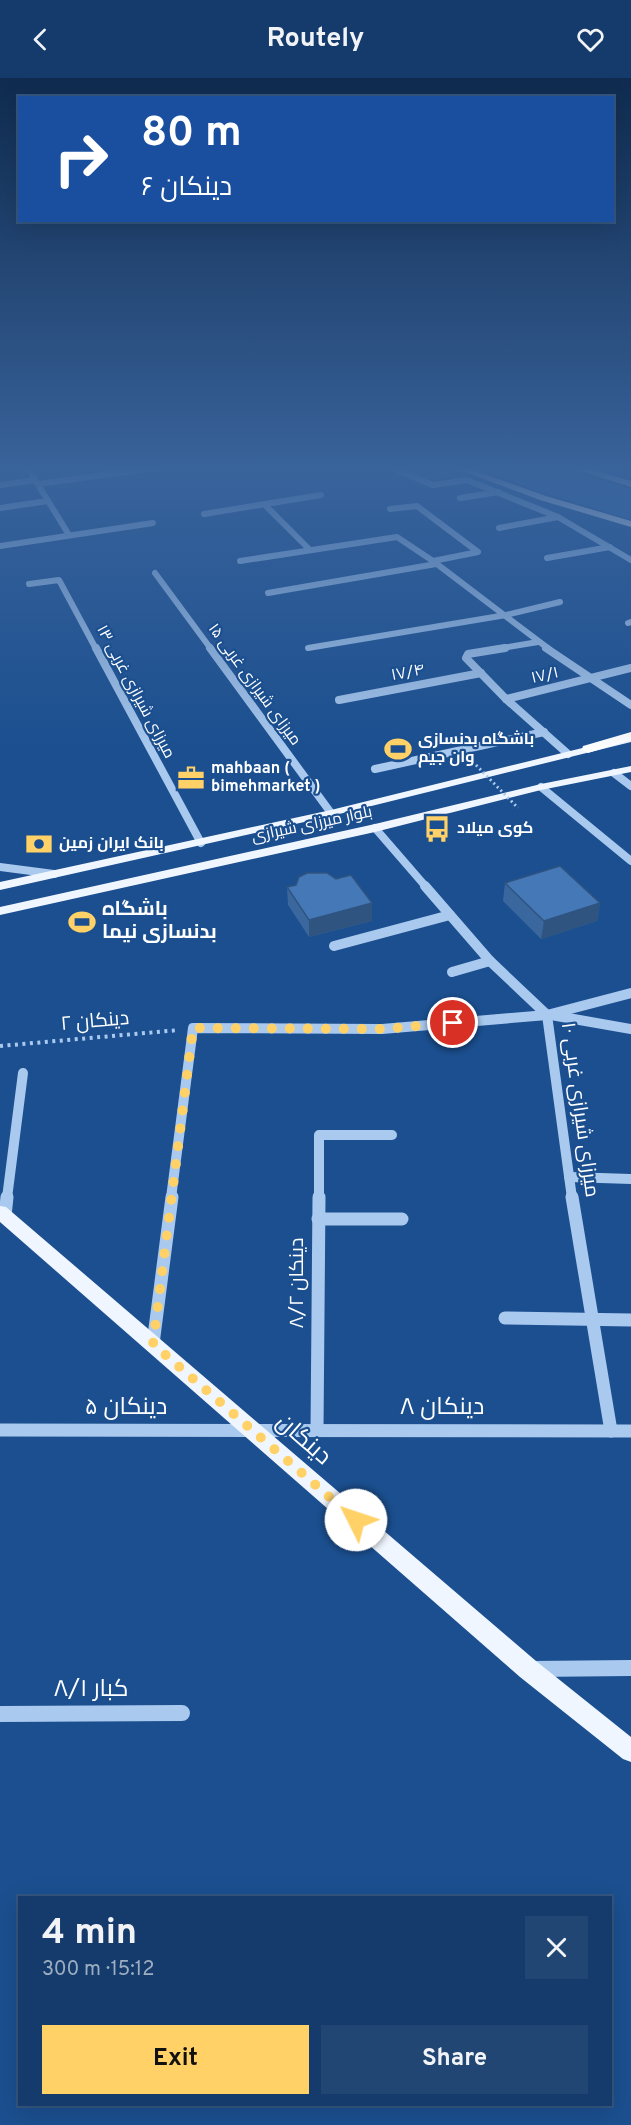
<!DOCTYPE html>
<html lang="en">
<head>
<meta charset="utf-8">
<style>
  :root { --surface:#143b6b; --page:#214673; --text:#f1f3f6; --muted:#9dadc1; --line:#33557e; --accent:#ffd166 }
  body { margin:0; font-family:Overpass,Cairo,sans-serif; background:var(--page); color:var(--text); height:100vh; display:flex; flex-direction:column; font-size:22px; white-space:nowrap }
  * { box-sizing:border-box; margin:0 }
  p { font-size:20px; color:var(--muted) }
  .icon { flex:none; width:33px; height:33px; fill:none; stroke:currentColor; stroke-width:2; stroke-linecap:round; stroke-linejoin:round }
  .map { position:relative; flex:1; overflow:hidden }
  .details { position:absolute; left:18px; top:1818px; width:594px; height:210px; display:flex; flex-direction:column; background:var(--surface); border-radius:0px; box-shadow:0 6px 24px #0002,0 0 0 2px var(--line) }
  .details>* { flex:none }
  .guide { position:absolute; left:18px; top:18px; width:596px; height:126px; border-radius:0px; box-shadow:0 6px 24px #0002,0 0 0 2px var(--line); background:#1a4fa0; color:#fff; overflow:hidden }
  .pin { position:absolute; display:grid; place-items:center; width:51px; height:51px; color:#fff; margin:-26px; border:3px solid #fff; border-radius:50%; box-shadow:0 2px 6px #0007 }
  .me { position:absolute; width:66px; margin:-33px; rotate:311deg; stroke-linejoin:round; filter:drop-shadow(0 0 4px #0008) }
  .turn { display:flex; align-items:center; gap:21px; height:126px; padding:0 24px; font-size:27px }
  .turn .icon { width:78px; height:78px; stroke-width:2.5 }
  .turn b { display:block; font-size:42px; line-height:51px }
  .round { display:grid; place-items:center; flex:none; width:63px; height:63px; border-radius:0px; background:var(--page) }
  .headline { display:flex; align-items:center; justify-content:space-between; height:102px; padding:0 24px }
  h1 { font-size:36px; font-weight:700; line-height:45px }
  .action { display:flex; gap:12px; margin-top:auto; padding:12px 24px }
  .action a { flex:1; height:69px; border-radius:0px; background:var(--accent); color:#111; font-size:24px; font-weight:700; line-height:69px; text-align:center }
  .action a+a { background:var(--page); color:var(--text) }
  header { display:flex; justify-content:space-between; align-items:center; height:78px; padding:0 24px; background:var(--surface); font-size:27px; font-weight:700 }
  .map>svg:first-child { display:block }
</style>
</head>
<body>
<header><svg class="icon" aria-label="back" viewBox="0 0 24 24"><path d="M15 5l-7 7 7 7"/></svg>Routely<svg class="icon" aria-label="heart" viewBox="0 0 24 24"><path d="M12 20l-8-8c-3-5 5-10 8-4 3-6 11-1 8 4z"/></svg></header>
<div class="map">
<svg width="631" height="2047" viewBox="0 0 631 2047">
  <rect width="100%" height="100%" fill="#1b4f8f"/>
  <g fill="#2e69ad">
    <path d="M 394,387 L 423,387 L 450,397 L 432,402 Z"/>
    <path d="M 470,387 L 544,387 L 631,411 L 631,442 L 532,411 Z"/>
  </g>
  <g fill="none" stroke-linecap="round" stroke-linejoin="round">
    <path stroke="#a9c9ee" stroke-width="4" stroke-dasharray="3 4.5" stroke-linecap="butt" d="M 0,968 L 179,952"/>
    <g stroke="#a9c9ee" stroke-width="6">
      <path d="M 26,387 L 69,457"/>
      <path d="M 384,387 L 433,407 L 467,402 L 558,439 L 631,482"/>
      <path d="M 625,387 L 631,389"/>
      <path d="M 38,406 L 175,387"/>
      <path d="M 0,407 L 35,402"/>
      <path d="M 460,420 L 499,414"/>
      <path d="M 265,427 L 309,471"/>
      <path d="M 0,430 L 48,423"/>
      <path d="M 390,431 L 417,428 L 478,474 L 433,483"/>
      <path d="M 204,436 L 321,417"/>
      <path d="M 499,450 L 558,439"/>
      <path d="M 0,468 L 153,445"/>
      <path d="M 547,480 L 610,469"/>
      <path d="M 240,483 L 397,459 L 433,483 L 549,571"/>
      <path d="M 155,495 L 211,571"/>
      <path d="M 29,506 L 59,502 L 96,571"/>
      <path d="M 268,515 L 436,486"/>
      <path d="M 628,545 L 631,544"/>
      <path d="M 308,570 L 506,537 L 560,524"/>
      <path d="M 496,571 L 538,564"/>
    </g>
    <g stroke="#a9c9ee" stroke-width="8">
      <path d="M 96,570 L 201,765"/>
      <path d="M 210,570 L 331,735"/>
      <path d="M 505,570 L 468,576 L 466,580 L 506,621 L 568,676"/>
      <path d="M 546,570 L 631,627"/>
      <path d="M 506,621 L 631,590"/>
      <path d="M 339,622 L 481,595"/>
      <path d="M 375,691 L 544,654"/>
      <path d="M 614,695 L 631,708"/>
      <path d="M 541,709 L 631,783"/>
      <path d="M 375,750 L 427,810"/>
      <path d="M 0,789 L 54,796"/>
    </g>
    <g stroke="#a9c9ee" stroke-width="10">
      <path d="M 425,808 L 490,883 L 547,937 L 572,1120"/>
      <path d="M 334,868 L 450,837"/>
      <path d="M 452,894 L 490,883"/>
      <path d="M 551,937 L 631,951"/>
      <path d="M 569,1099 L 631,1101"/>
      <path d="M 7,1120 L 23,995"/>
      <path d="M 171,1120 L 193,950 L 382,951 L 547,937 L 631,915"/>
      <path d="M 319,1120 L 319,1057 L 392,1057"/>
    </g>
    <g stroke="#a9c9ee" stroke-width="13">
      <path d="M 572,1119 L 611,1353"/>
      <path d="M 5,1138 L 7,1119"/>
      <path d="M 318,1141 L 402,1141"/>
      <path d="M 505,1240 L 631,1242"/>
      <path d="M 153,1266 L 172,1119"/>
      <path d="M 0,1352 L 631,1353"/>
      <path d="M 317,1352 L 319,1119"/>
    </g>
    <g stroke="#a9c9ee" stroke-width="16">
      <path d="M 532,1591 L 631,1590"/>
      <path d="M 0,1636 L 182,1635"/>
    </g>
    <g fill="#f0f6ff" fill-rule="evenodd">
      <path d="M 631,658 L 631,664 L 331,738 L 0,812 L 0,804 L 331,732 Z"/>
      <path d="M 631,688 L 631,694 L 541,712 L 375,754 L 0,837 L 0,829 L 375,746 L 541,706 Z"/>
      <path d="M 0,1128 L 6,1129 L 536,1583 L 631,1659 L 631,1684 L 623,1681 L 520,1599 L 0,1144 Z"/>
    </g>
    <g fill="#fff" fill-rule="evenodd">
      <path d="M 446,387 L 458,387 L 546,418 L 631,443 L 631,449 L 540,422 Z"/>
      <path d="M 563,387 L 576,387 L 631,403 L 631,409 Z"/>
      <path d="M 631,654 L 631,662 L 588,675 L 582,671 L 583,668 Z"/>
    </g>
    <path stroke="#a9c9ee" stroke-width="3" stroke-dasharray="2 3" stroke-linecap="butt" d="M 476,687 L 518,730"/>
  </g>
  <g fill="#3a679d">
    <path d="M 505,805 L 600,825 L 597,843 L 541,861 L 503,823 Z"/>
    <path d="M 287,809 L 372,825 L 372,843 L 309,859 L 288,827 Z"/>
  </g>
  <g fill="#305480">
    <path d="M 372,825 L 372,843 L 309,859 L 309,842 Z"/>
    <path d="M 600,825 L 597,843 L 541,861 L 544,843 Z"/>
  </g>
  <g fill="#4478b7" stroke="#305480" stroke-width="1.5">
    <path d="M 560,788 L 600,825 L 544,843 L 505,805 Z"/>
    <path d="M 307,795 L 327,795 L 336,801 L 351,797 L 372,825 L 309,842 L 287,809 L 296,807 L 299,799 Z"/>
  </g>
  <linearGradient id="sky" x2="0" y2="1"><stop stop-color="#0f2b4f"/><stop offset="0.58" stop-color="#39639b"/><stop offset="1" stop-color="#39639b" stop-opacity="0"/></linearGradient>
  <rect width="631" height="673" fill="url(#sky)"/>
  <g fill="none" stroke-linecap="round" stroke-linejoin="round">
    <path stroke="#ffd166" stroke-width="10" stroke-dasharray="0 18" d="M 356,1442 L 153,1266 L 193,950 L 382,951 L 453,945"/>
  </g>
  <defs>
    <symbol id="stadium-bare" viewBox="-9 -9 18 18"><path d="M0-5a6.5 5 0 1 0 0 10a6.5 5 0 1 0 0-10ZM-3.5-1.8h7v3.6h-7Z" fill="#ffd166" stroke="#1b4f8f" stroke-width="2.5" paint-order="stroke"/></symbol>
    <symbol id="office-bare" viewBox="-9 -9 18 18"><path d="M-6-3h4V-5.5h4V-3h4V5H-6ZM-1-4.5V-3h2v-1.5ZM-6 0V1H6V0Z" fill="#ffd166" stroke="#1b4f8f" stroke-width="2.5" paint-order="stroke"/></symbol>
    <symbol id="bus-bare" viewBox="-9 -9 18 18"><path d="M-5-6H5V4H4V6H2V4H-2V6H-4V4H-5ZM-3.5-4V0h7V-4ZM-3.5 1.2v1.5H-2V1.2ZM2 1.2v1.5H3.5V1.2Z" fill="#ffd166" stroke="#1b4f8f" stroke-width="2.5" paint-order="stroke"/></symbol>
    <symbol id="bank-bare" viewBox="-9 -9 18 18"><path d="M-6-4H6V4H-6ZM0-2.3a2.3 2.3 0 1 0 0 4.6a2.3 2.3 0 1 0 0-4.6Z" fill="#ffd166" stroke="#1b4f8f" stroke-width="2.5" paint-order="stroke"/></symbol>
  </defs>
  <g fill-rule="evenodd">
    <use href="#stadium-bare" x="379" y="652" width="38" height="38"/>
    <use href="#office-bare" x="172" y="681" width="38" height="38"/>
    <use href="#bus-bare" x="418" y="732" width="38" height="38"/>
    <use href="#bank-bare" x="20" y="747" width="38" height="38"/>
    <use href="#stadium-bare" x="63" y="825" width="38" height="38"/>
  </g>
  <g text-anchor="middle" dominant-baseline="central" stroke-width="4.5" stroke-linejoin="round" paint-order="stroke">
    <g font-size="16" fill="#fff" stroke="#1b4f8f">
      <text transform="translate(408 595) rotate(-11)">۱۷/۴</text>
      <text transform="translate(545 598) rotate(-13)">۱۷/۱</text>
      <text transform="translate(254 607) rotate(54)">۱۵ میرزای شیرازی غربی</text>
      <text transform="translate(135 614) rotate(62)">۱۳ میرزای شیرازی غربی</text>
      <text transform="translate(312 747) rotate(-12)">بلوار میرزای شیرازی</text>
    </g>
    <g font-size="16" font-weight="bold" fill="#fff" stroke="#1b4f8f" text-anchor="start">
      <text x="418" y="662">باشگاه بدنسازی<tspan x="418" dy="18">وان جیم</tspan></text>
      <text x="211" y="691">mahbaan (<tspan x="211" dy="18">bimehmarket )</tspan></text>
      <text x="457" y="751">کوی میلاد</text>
      <text x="59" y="766">بانک ایران زمین</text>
    </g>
    <g font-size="20" font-weight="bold" fill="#fff" stroke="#1b4f8f" text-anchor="start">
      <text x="102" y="832">باشگاه<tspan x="102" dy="23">بدنسازی نیما</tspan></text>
    </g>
    <g font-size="20" fill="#fff" stroke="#1b4f8f">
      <text transform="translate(95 944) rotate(-5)">دینکان ۲</text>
      <text transform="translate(579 1032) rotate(82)">۱۰ میرزای شیرازی غربی</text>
      <text transform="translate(298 1205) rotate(-90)">دینکان ۸/۲</text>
    </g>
    <g font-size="24" fill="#fff" stroke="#1b4f8f">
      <text x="126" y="1330">۵ دینکان</text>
      <text x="442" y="1330">۸ دینکان</text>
      <text transform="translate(303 1362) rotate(41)">دینکان</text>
      <text x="91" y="1612">۸/۱ کبار</text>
    </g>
  </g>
</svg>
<div class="pin" style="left:453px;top:945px;background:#d93025"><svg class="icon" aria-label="arrive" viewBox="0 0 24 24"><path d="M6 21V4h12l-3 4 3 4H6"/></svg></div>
<svg class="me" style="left:356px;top:1442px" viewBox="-20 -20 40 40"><circle r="19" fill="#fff"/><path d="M0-13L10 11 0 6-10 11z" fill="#ffd166"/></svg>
<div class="guide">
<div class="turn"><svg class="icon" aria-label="right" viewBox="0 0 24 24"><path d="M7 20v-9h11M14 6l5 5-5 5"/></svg><div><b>80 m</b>دینکان ۶</div></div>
</div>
<section class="details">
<div class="headline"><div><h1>4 min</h1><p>300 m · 15:12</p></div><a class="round"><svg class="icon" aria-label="close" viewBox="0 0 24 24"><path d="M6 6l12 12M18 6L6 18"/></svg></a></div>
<div class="action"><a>Exit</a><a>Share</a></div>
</section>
</div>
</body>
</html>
